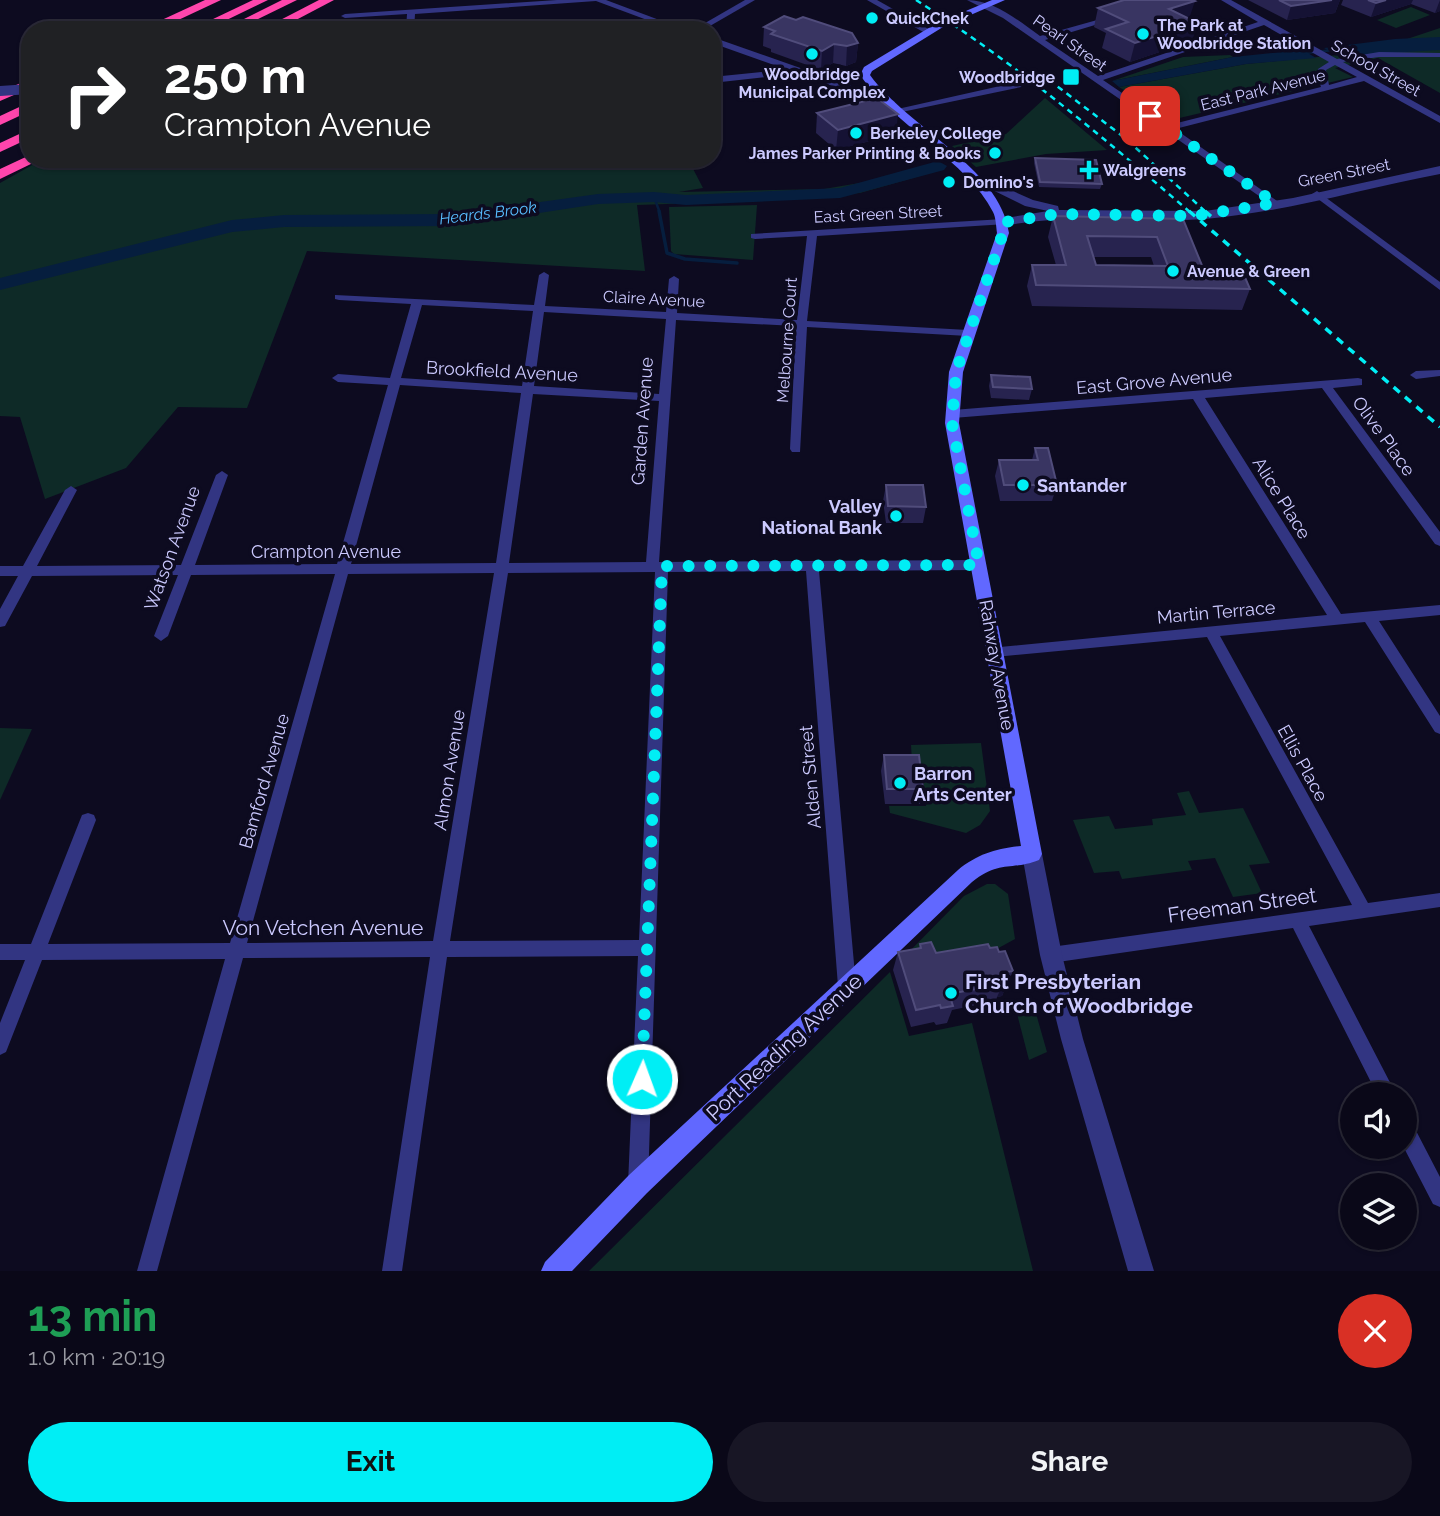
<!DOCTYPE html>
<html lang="en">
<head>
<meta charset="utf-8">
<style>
  :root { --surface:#0a0818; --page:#181625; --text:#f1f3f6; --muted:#999aa2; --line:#2a2937; --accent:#00eef5 }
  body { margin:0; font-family:Raleway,sans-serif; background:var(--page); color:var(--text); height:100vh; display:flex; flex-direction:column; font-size:26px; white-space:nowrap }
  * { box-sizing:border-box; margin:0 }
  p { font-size:23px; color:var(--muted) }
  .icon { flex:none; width:38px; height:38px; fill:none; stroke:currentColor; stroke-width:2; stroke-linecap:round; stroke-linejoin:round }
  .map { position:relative; height:1271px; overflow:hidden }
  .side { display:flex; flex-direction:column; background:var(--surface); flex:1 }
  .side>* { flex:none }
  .hud { position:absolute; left:21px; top:21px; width:700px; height:147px; border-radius:28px; box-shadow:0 2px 5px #0004,0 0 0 2px var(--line); background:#202124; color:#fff; overflow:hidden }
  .fabs { position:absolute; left:1340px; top:1082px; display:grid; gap:14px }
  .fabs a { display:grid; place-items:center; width:77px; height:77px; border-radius:50%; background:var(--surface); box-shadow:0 2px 5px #0004,0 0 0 2px var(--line); font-size:35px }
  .pin { position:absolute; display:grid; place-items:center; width:60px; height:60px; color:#fff; margin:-30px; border-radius:14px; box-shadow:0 4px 10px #0006 }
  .me { position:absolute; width:77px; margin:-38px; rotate:2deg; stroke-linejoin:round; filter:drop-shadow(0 0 5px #0008) }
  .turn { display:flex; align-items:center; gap:24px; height:147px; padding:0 28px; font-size:32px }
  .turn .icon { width:91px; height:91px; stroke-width:2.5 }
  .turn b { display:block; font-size:49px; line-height:60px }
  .round { display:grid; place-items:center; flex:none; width:74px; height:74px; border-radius:37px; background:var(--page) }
  .overview { display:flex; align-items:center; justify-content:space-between; height:119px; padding:0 28px }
  h1 { font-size:42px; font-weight:700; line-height:52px; color:#1e9e55 }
  .action { display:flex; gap:14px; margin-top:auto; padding:14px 28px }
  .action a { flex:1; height:80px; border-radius:42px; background:var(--accent); color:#111; font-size:28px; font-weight:700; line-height:80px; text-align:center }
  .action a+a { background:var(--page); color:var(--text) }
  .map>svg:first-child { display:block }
</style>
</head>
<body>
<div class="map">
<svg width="1440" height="1271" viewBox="0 0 1440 1271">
  <rect width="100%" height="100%" fill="#0d0b20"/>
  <g fill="#0e2a27">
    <path d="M 1411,7 L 1430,15 L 1396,28 L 1377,20 Z"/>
    <path d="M 1440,28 L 1440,93 L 1378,58 L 1335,68 L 1353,77 L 1171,120 L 1119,87 L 1246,64 L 1368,52 Z"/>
    <path d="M 1230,55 L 1233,57 L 1112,81 L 1183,57 Z"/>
    <path d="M 1045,98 L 1107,150 L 1046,154 L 976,167 L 952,146 L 1006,134 Z"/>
    <path d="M 43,159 L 502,159 L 508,170 C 568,166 628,162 689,161 L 703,188 L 679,192 L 824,189 L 877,180 L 934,163 L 941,170 L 860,193 L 759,201 L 637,205 L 645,271 L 307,251 L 247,408 L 178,407 L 126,468 L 45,499 L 20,417 L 0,416 L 0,183 Z"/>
    <path d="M 757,205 L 753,260 L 674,254 L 671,251 L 669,207 Z"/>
    <path d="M 0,728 L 32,729 L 0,800 Z"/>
    <path d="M 981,743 L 990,811 L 980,825 L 966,833 L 890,813 L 889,806 L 926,806 L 922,770 L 912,762 L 911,745 Z"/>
    <path d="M 1189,791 L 1199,813 L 1243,808 L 1270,863 L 1249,865 L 1262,893 L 1233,897 L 1215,858 L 1188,861 L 1192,870 L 1122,879 L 1119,871 L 1094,873 L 1073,820 L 1109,816 L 1115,829 L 1153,825 L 1152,819 L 1186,815 L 1177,793 Z"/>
    <path d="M 987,884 L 995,884 L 1008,894 L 1015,939 L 982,957 L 897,964 L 964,896 Z"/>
    <path d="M 890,972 L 909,1036 L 972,1023 L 1033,1271 L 589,1271 Z"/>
    <path d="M 1033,1003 L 1047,1052 L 1029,1060 L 1015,1006 Z"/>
  </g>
  <g fill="#061e3e">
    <path d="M 1440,37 L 1440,50 L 1337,56 L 1324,48 L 1395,39 Z"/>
    <path d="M 1303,50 L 1316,58 L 1246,64 L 1119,87 L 1112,81 L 1233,57 Z"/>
  </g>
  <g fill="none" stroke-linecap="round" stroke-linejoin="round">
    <g stroke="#061e3e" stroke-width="2.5">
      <path d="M 1305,53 L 1334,50"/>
      <path d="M 654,197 L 660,213"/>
    </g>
    <path stroke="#061e3e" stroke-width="3.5" d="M 659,211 L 667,253 L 685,259 L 737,263"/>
    <path fill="#061e3e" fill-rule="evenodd" d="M 938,161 L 947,166 L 944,170 L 840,198 L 686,205 L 654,202 L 598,204 L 453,226 L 284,227 L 232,232 L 0,290 L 0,278 L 232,220 L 284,215 L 453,214 L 598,194 L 654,192 L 686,195 L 840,188 Z"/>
    <g fill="#323582" fill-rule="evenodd">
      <path d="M 557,0 L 606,0 L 686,30 L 674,30 L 596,1 L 415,14 L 414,30 L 406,30 L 407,14 L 345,18 L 341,16 L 345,14 Z"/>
      <path d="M 745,0 L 755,0 L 703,30 L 693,30 Z"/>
      <path d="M 867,0 L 877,0 L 932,31 L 925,33 Z"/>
      <path d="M 967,0 C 994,0 1019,21 1040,36 L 1115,15 L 1115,19 L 1045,40 L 1098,76 L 1258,22 L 1221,0 L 1231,0 L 1337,59 L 1379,52 L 1440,53 L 1440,57 L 1379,57 L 1343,62 L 1440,116 L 1440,123 L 1364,81 L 1175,129 L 1280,203 L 1272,205 L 1003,18 ZM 1264,25 L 1329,62 L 1318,69 L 1317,75 L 1321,87 L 1169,125 L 1103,80 ZM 1335,65 L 1357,77 L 1329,85 L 1326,70 Z"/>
      <path d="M 800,68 L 804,71 L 803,73 L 712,83 L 712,77 Z"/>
      <path d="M 1018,82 L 1022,85 L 1021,87 L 897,113 L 893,110 Z"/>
      <path d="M 512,159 L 522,159 L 522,163 L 514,165 Z"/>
      <path d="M 1317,191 L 1440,282 L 1440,290 L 1314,196 L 1312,194 Z"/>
      <path d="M 1004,219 L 1007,220 L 1007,224 L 817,236 L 807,321 L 968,330 L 973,333 L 968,336 L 807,327 L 800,452 L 792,452 L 790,449 L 796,326 L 676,320 L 659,562 L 979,560 L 986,565 L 979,570 L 819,571 L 856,986 L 853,992 L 847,994 L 841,992 L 838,986 L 806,571 L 668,572 L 648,1184 L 645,1191 L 638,1194 L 631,1191 L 628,1184 L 638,956 L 447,957 L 402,1271 L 382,1271 L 430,957 L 243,958 L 157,1271 L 137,1271 L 225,959 L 42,960 L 6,1052 L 0,1055 L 0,1023 L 25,960 L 0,960 L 0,944 L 31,944 L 80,820 L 82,815 L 88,813 L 94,815 L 96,820 L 48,944 L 230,943 L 335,574 L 191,575 L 168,636 L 161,641 L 154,636 L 178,575 L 32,576 L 5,626 L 0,627 L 0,609 L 18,576 L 0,576 L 0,566 L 23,566 L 65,490 L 71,486 L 77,490 L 37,566 L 181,565 L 216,475 L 222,471 L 228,475 L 195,565 L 337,564 L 388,385 L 338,382 L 332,378 L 338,374 L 390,378 L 411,304 L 339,300 L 335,299 L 335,295 L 534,305 L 539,275 L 544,272 L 549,275 L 545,306 L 666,312 L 669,279 L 674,276 L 679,279 L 677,313 L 797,320 L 807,236 L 755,239 L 751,238 L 751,234 ZM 422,305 L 533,311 L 522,386 L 401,378 ZM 544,312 L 666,319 L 659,394 L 534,386 ZM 400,385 L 521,393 L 496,563 L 351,564 ZM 533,394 L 659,401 L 646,562 L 509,563 ZM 655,572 L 639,940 L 450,941 L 508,573 ZM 494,573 L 433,941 L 247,943 L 348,574 Z"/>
      <path d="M 1440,370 L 1440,376 L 1416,379 L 1410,375 L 1416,371 Z"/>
      <path d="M 1358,378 L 1362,379 L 1362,385 L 1333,388 L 1440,532 L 1440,546 L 1435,544 L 1322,388 L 1205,398 L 1341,614 L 1440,605 L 1440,615 L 1379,621 L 1440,716 L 1440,734 L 1435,732 L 1365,622 L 1220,636 L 1368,903 L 1440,893 L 1440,907 L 1309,926 L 1396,1094 L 1377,1094 L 1293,928 L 1051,963 L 1045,961 L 1042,955 L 1045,949 L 1051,947 L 1352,905 L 1207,637 L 995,657 L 990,656 L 988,652 L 990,648 L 1327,615 L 1193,399 L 953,418 L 947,414 L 953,410 Z"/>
      <path d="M 1405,1121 L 1412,1123 L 1440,1177 L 1440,1207 L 1433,1204 L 1403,1146 L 1405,1146 Z"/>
    </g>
    <g fill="#323582" fill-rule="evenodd">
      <path d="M 712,37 L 894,101 L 895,103 L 886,105 L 712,43 Z"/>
      <path d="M 1440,166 L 1440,174 C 1362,189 1285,212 1205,219 C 1138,224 1071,212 1004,226 L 998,222 L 1000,219 L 1048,211 L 1025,206 L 962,175 L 972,173 L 1033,200 L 1058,206 L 1059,210 L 1205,211 L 1293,198 Z"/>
      <path d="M 1032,845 L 1039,848 L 1042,854 L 1062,955 L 1083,1039 L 1154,1271 L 1128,1271 L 1061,1039 L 1040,955 L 1022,854 L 1025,848 Z"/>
    </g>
    <path fill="#6168ff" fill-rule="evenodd" d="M 992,0 L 1005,0 L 943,27 L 872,71 L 870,75 C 908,128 1000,167 1009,233 L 963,372 L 959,423 L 1042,854 L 1039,860 C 1011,871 1000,860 972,882 L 647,1193 L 572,1271 L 541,1271 L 545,1262 L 629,1175 L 958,870 C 978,854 995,849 1021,846 L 945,423 L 949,372 L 997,233 C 996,226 996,218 993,212 C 968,162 895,126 860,75 L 864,67 L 937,23 Z"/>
    <g fill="#ff45ac" fill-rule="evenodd">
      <path d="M 205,0 L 221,0 L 157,30 L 140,30 Z"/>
      <path d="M 253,0 L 268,0 L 206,30 L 190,30 Z"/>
      <path d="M 282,0 L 297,0 L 254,21 L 244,19 Z"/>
      <path d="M 319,0 L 334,0 L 277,30 L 261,30 Z"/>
      <path d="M 30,79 L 30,88 L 0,101 L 0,92 Z"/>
      <path d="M 30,102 L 30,111 L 0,125 L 0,116 Z"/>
      <path d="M 30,129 L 30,138 L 0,152 L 0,143 Z"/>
      <path d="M 30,155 L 30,159 L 37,159 L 35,162 L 0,179 L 0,169 Z"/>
    </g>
    <g stroke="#00eef5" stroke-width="2.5" stroke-dasharray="6 5" stroke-linecap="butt">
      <path d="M 916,0 C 1015,63 1103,137 1191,213"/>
      <path d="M 1049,80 L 1125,138 L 1207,213"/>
    </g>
    <g stroke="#00eef5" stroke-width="3.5" stroke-dasharray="8 7" stroke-linecap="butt">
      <path d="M 1189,211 L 1440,427"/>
      <path d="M 1205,211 L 1215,220"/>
    </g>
    <path stroke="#323582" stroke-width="10" d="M 0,91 L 30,89"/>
  </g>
  <g fill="#27234f" fill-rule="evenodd">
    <path d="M 1248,0 L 1340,0 L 1335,13 L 1287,20 Z"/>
    <path d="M 1343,0 L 1440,0 L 1440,11 L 1435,13 L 1411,4 L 1371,17 L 1341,5 Z"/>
    <path d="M 1098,8 L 1190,19 L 1192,41 L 1130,62 L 1102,48 L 1106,33 L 1094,27 Z"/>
    <path d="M 764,27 L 858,43 L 856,62 L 846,66 L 833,63 L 821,70 L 771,52 L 771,49 L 763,46 Z"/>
    <path d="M 817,113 L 896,134 L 836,150 L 816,133 Z"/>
    <path d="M 1035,158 L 1102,184 L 1100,189 L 1039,187 L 1034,163 Z"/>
    <path d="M 1053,216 L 1183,219 L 1203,268 L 1250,289 L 1242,310 L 1032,306 L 1027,286 L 1032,265 L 1056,265 L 1048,237 ZM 1094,257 L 1151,257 L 1154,266 L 1096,265 Z"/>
    <path d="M 991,375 L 1032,389 L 1029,400 L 991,398 L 989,386 Z"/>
    <path d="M 1035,448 L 1057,485 L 1052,501 L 1000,501 L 995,476 L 999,460 L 1032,460 Z"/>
    <path d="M 886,485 L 926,507 L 923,523 L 886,523 L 883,501 Z"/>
    <path d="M 884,755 L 923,789 L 920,804 L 885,804 L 881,771 Z"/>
    <path d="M 920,944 L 936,953 L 990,948 L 999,952 L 1013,971 L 1002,996 L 997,997 L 996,1001 L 952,1010 L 947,1023 L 936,1025 L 934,1022 L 911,1027 L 893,970 L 898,952 L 919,948 Z"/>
  </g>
  <g fill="#151234">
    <path d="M 1332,0 L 1340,0 L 1335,13 L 1287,20 L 1291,6 Z"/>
    <path d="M 1386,0 L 1413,0 L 1411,4 L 1371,17 L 1376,3 Z"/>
    <path d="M 1440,0 L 1440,11 L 1435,13 Z"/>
    <path d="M 1195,1 L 1189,19 L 1169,9 Z"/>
    <path d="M 1198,23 L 1192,41 L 1130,62 L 1135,43 Z"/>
    <path d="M 858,43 L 856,62 L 846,66 L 847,46 Z"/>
    <path d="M 834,44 L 833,63 L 821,70 L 822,51 Z"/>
    <path d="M 898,114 L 896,134 L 836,150 L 838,130 Z"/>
    <path d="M 1009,978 L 1002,996 L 997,997 L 1003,984 L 1002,980 Z"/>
  </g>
  <g fill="#393562" stroke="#504c7b" stroke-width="2" fill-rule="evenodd">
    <path d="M 1124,0 L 1193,0 L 1195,1 L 1169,9 L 1198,23 L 1135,43 L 1106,29 L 1128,22 L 1098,8 Z"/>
    <path d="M 1279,0 L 1332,0 L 1291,6 Z"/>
    <path d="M 1368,0 L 1386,0 L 1376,3 Z"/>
    <path d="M 784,16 L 796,20 L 803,17 L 852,33 L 858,43 L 847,46 L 834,44 L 822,51 L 771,34 L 775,31 L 764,27 Z"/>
    <path d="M 877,98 L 898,114 L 838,130 L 817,113 Z"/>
    <path d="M 1035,158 L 1096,160 L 1102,184 L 1040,182 Z"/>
    <path d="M 1053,216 L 1183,219 L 1203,268 L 1241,268 L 1250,289 L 1036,285 L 1032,265 L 1066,265 ZM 1087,236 L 1157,237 L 1168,266 L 1096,265 Z"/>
    <path d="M 991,375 L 1030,377 L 1032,389 L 993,387 Z"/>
    <path d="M 1035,448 L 1048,448 L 1057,485 L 1004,485 L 999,460 L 1038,460 Z"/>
    <path d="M 886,485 L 923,485 L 926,507 L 888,506 Z"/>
    <path d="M 884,755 L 919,755 L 923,789 L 887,789 Z"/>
    <path d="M 931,942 L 936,953 L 988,944 L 990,948 L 997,947 L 999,952 L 1005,951 L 1013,971 L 1007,972 L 1009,978 L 1002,980 L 1003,984 L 949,994 L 953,1006 L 941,1008 L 940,1005 L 916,1010 L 898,952 L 921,948 L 920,944 Z"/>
  </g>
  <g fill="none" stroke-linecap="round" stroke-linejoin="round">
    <path stroke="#00eef5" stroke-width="12" stroke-dasharray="0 21.6" d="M 642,1079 L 662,566 L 979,565 L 952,423 L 956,372 L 1003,233 L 1004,222 L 1057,214 L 1194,216 L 1275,203 L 1150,116"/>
  </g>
  <g fill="#00eef5" stroke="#0d0b20" stroke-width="2.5">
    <circle cx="872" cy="18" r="7"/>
    <circle cx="1143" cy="34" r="7"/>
    <circle cx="812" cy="54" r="7"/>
    <rect x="1062" y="68" width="18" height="18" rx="3.5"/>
    <circle cx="856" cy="133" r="7"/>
    <circle cx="995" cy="153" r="7"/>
    <path d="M1085.5 159.5h7v7h7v7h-7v7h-7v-7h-7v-7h7z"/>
    <circle cx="949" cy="182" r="7"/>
    <circle cx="1173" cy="271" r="7"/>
    <circle cx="1023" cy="485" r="7"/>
    <circle cx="896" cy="516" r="7"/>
    <circle cx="900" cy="783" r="7"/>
    <circle cx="951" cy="993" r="7"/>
  </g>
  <g text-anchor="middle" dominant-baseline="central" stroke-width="7" stroke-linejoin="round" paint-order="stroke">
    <g font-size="16" font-weight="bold" fill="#cccaff" stroke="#0d0b20" text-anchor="start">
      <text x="886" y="18">QuickChek</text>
      <text x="1157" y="25">The Park at<tspan x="1157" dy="18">Woodbridge Station</tspan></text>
      <text x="812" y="74" text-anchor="middle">Woodbridge<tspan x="812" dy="18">Municipal Complex</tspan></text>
      <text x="1055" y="77" text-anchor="end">Woodbridge</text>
      <text x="870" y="133">Berkeley College</text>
      <text x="981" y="153" text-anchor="end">James Parker Printing &amp; Books</text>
      <text x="1103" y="170">Walgreens</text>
      <text x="963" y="182">Domino's</text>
      <text x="1187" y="271">Avenue &amp; Green</text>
    </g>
    <g font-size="16" fill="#cccaff" stroke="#0d0b20">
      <text transform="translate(1070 43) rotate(35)">Pearl Street</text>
      <text transform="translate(1376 68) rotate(29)">School Street</text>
      <text transform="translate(1263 90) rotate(-14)">East Park Avenue</text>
      <text transform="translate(1344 173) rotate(-11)">Green Street</text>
      <text transform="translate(878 214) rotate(-3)">East Green Street</text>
      <text transform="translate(654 299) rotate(3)">Claire Avenue</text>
      <text transform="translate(787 340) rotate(-86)">Melbourne Court</text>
    </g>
    <g font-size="16" font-style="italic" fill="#58beff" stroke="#0d0b20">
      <text transform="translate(488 213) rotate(-7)">Heards Brook</text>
    </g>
    <g font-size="18" fill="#cccaff" stroke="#0d0b20">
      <text transform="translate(502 371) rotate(3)">Brookfield Avenue</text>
      <text transform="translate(1154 381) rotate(-5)">East Grove Avenue</text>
      <text transform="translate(642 421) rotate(-86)">Garden Avenue</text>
      <text transform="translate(1384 436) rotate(54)">Olive Place</text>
      <text transform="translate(1282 498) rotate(58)">Alice Place</text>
      <text transform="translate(172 548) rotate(-70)">Watson Avenue</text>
      <text x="326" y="551">Crampton Avenue</text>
      <text transform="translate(1216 612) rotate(-5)">Martin Terrace</text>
      <text transform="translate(997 665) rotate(80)">Rahway Avenue</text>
      <text transform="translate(1303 763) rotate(61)">Ellis Place</text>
      <text transform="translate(449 770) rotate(-81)">Almon Avenue</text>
      <text transform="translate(810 777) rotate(-95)">Alden Street</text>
      <text transform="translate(264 781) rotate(-74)">Bamford Avenue</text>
    </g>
    <g font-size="18" font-weight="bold" fill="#cccaff" stroke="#0d0b20" text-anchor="start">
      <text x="1037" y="485">Santander</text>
      <text x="882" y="506" text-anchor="end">Valley<tspan x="882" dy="21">National Bank</tspan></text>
      <text x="914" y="773">Barron<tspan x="914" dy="21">Arts Center</tspan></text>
    </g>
    <g font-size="21" fill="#cccaff" stroke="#0d0b20">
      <text transform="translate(1242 905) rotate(-8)">Freeman Street</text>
      <text x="323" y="927">Von Vetchen Avenue</text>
      <text transform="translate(784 1047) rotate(-43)">Port Reading Avenue</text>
    </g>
    <g font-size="21" font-weight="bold" fill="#cccaff" stroke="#0d0b20" text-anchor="start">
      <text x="965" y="981">First Presbyterian<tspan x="965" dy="24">Church of Woodbridge</tspan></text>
    </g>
  </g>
</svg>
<div class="fabs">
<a><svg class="icon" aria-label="sound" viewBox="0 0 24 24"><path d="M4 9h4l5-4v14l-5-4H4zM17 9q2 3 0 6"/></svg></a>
<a><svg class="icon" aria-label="layers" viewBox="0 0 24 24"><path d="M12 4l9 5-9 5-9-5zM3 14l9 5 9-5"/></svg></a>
</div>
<div class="pin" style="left:1150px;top:116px;background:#d93025"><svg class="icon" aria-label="arrive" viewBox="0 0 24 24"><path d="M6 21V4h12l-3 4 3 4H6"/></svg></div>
<svg class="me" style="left:642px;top:1079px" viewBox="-20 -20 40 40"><circle r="17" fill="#00eef5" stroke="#fff" stroke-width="3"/><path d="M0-11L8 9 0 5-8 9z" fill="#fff"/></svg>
<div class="hud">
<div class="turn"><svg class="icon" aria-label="right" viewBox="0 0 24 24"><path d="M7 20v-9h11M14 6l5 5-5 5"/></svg><div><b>250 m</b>Crampton Avenue</div></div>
</div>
</div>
<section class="side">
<div class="overview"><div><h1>13 min</h1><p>1.0 km · 20:19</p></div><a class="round" style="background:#d93025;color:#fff"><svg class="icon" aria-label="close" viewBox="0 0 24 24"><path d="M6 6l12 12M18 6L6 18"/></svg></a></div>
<div class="action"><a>Exit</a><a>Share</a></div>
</section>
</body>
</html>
